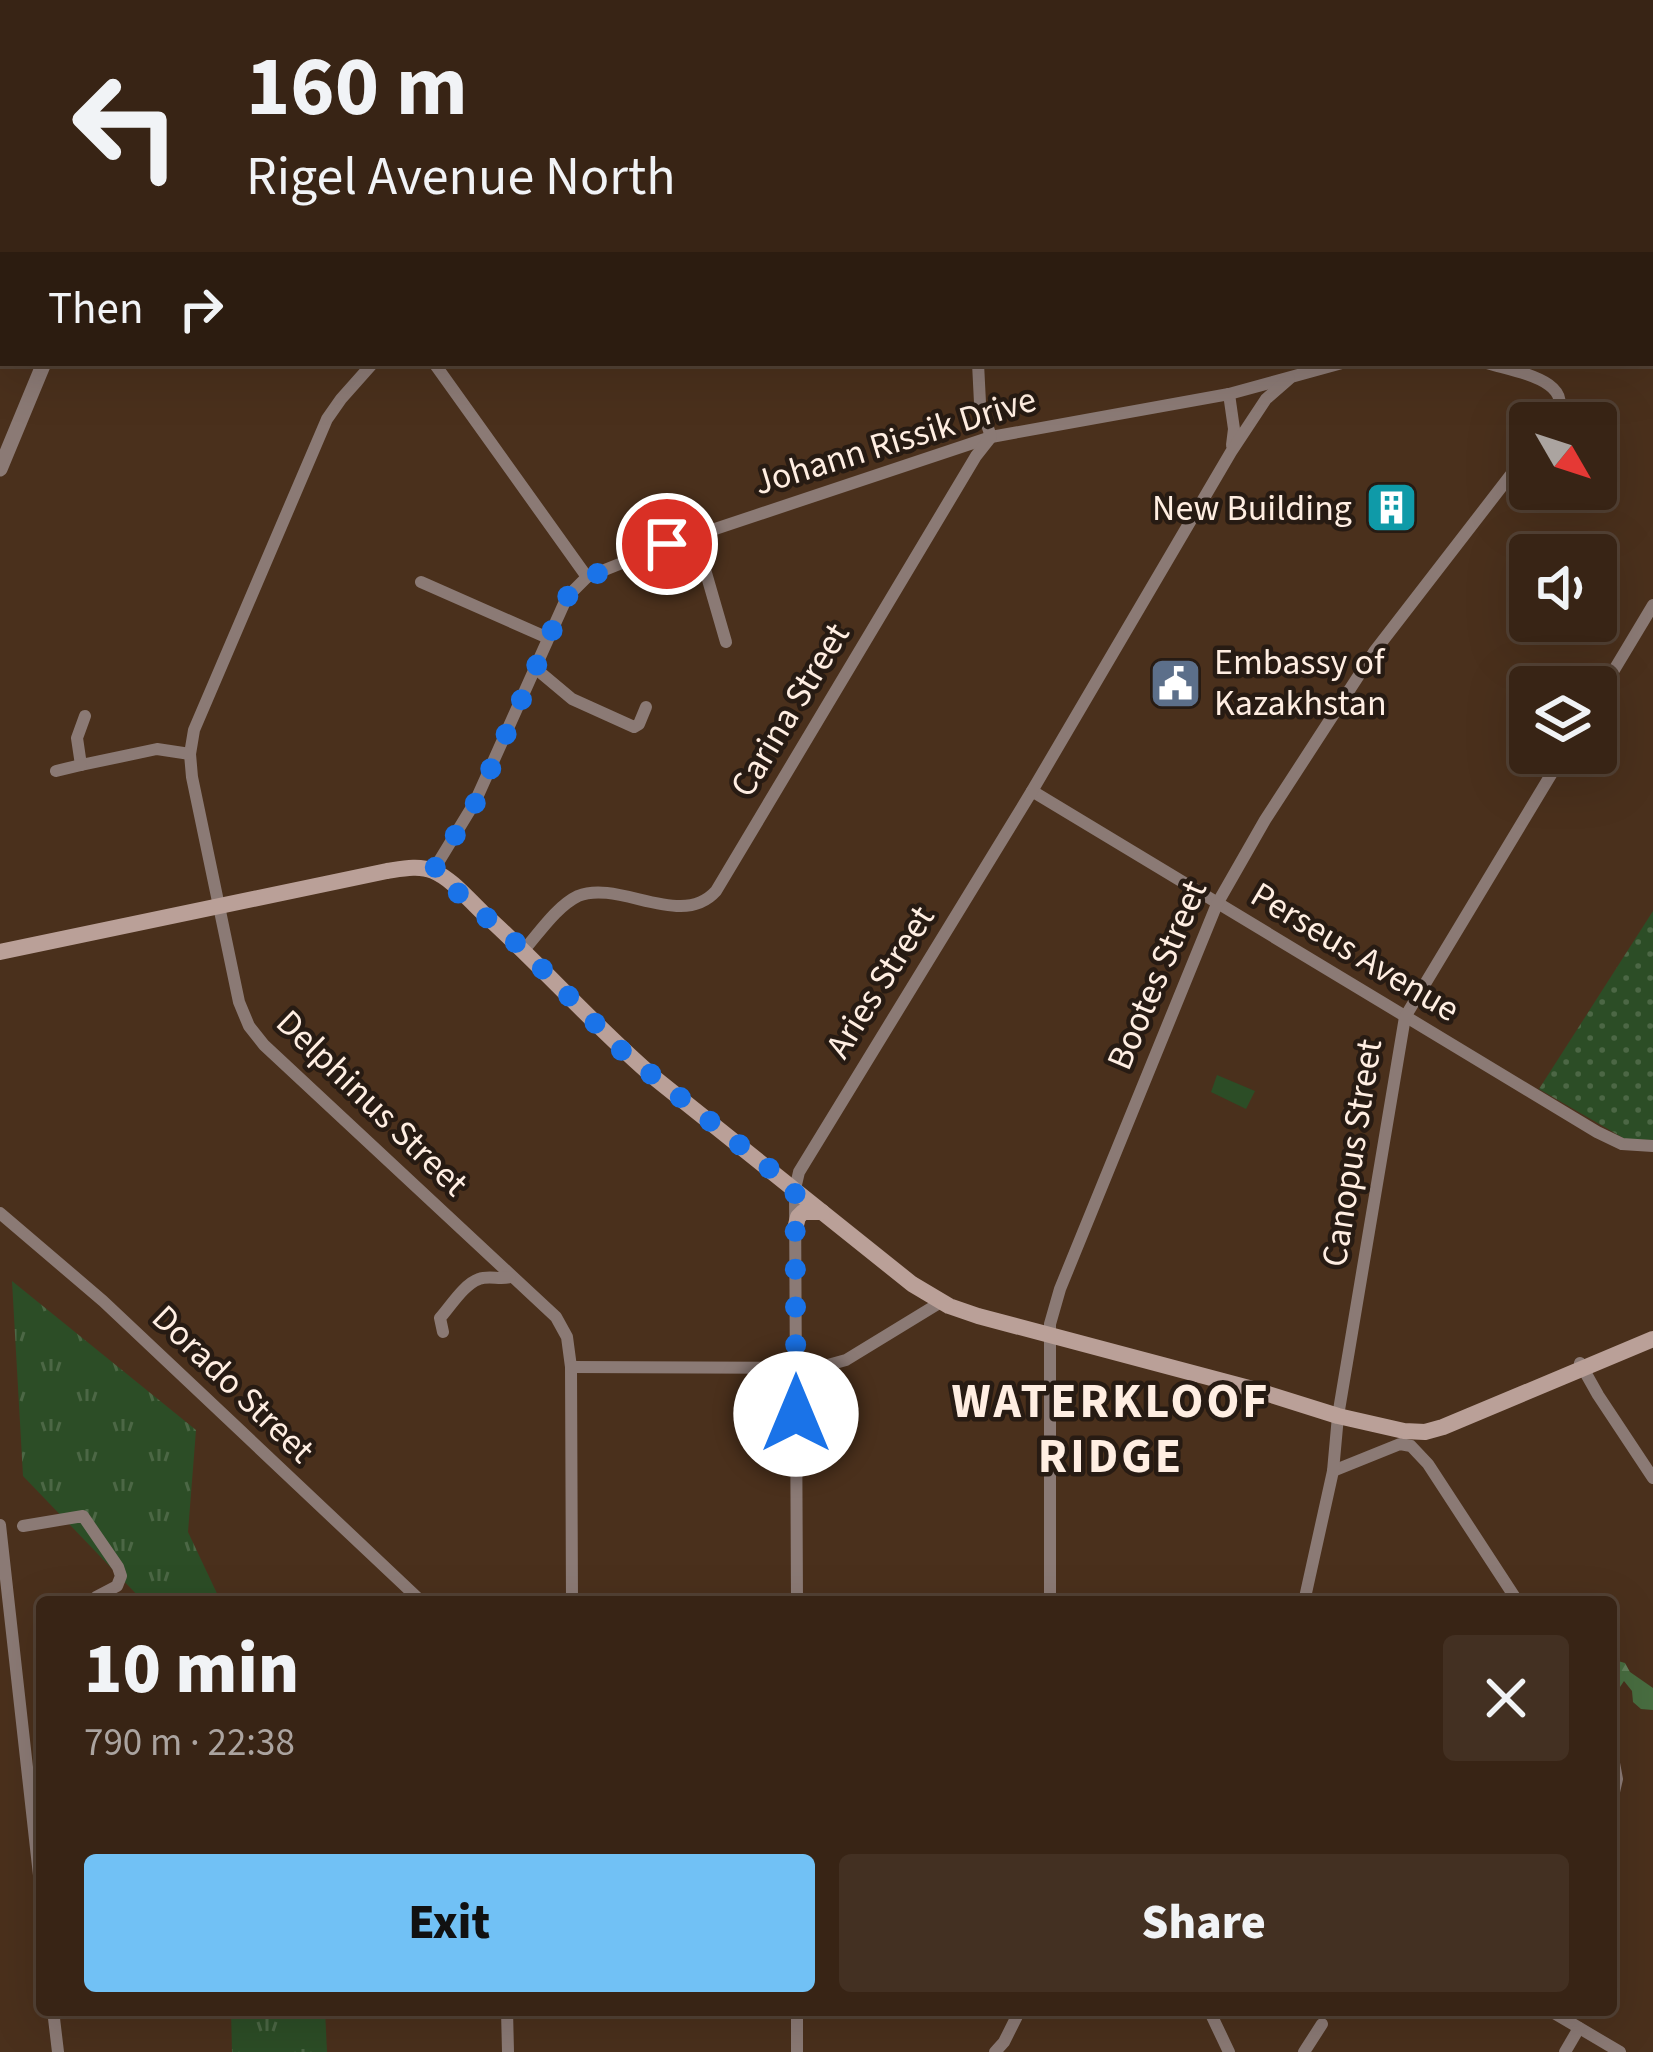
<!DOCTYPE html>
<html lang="en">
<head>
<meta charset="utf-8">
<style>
  :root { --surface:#382415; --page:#433022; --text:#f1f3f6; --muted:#aba4a0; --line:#524134; --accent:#71c1f5 }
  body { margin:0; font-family:"Source Sans 3",sans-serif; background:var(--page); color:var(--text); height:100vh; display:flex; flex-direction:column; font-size:45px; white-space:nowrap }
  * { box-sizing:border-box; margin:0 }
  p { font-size:39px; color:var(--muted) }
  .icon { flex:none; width:66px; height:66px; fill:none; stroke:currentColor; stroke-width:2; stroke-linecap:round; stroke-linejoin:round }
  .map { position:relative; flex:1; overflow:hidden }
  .sheet { position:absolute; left:36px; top:1596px; width:1581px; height:420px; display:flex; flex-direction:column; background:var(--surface); border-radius:12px; box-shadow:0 12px 48px #0002,0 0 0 3px var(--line) }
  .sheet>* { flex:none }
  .top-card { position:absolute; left:0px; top:0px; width:1653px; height:366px; box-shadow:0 12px 48px #0002,0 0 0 3px var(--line); background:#382415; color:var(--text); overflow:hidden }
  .needle { width:78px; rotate:129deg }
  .tools { position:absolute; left:1509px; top:402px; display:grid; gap:24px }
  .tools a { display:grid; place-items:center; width:108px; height:108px; border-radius:12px; background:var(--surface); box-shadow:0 12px 48px #0002,0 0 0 3px var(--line); font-size:60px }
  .pin { position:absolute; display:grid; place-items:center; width:102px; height:102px; color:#fff; margin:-51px; border:6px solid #fff; border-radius:50%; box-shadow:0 3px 12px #0007 }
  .me { position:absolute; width:132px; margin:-66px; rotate:0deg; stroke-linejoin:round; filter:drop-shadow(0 0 9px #0008) }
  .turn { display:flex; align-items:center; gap:42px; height:252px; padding:0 48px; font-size:54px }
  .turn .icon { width:156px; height:156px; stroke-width:2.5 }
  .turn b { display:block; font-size:84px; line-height:102px }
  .then { display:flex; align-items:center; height:114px; padding:0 48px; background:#0003; gap:24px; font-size:45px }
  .round { display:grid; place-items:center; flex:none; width:126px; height:126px; border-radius:12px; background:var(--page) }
  .head { display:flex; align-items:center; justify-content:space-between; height:204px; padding:0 48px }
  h1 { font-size:72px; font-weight:800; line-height:90px }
  .cta { display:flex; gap:24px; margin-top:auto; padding:24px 48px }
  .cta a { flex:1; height:138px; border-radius:12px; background:var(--accent); color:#111; font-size:48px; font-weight:800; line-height:138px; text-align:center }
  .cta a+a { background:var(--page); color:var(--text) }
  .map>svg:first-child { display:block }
</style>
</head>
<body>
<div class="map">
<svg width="1653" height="2052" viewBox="0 0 1653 2052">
  <defs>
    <pattern id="grass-dots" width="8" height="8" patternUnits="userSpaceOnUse" patternTransform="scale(3)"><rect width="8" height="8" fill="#2c4d26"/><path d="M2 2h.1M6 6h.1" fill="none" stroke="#4c6745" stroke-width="1.8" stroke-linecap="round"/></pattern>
    <pattern id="forest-firs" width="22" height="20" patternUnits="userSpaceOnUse" patternTransform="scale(3)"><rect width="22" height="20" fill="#486d40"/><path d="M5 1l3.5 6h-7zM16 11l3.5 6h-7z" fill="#63825b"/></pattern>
    <pattern id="park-tufts" width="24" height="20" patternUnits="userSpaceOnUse" patternTransform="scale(3)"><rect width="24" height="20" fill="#2c4d26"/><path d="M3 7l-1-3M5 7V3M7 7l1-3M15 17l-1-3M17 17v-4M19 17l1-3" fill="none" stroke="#4c6745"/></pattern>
  </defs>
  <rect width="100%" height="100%" fill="#4a301c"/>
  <g fill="url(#grass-dots)">
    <path d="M 1142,0 L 1372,0 L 1373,3 L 1135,3 Z"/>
    <path d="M 1653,911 L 1653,1140 L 1625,1139 L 1539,1089 Z"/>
  </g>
  <path fill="url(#forest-firs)" d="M 1611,1659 L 1625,1663 L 1630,1672 L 1653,1688 L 1653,1710 L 1641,1709 L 1633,1702 L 1632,1691 L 1624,1681 L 1620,1687 L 1613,1688 Z"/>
  <g fill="url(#park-tufts)">
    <path d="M 12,1281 L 196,1430 L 188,1532 L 221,1602 L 144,1602 L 23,1476 Z"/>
    <path d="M 231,2010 L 325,2010 L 327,2052 L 232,2052 Z"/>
  </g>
  <path fill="#2c4d26" d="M 1217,1075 L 1255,1091 L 1246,1109 L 1211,1092 Z"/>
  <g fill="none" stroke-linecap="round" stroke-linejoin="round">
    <g stroke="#8b7a75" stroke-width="12">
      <path d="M 887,0 L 889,3"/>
      <path d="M 789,3 L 793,0"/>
      <path d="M 0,80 L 3,80"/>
      <path d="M 1650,316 L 1653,316"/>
      <path d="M 1650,360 L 1653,360"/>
      <path d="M 373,363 L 341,399 L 327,419 L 194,730 L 190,754 L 192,777 L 239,1002 L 249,1026 L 264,1045 L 556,1317 L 567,1337 L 571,1367 L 572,1602"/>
      <path d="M 434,363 L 587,577"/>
      <path d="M 1487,363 C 1515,372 1584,381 1551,423"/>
      <path d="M 1229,394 L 1234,429 L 1232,445"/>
      <path d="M 695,535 L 726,642"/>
      <path d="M 421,582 L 548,638"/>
      <path d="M 535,668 L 572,699 L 634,727 L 639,724 L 646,707"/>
      <path d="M 1596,700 L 1653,605"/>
      <path d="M 85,716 L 77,738 L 81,765 L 157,749 L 190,754"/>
      <path d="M 56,771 L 81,765"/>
      <path d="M 1032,791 L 1597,1132 L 1622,1144 L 1653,1146"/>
      <path d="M 433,871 L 475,802 L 567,597 L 587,577 L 667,545 L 991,437 L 1229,394 L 1342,363"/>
      <path d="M 524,950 C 539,933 557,906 578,896 C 619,879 681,930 716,891 L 976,456 L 991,437 L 980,403 L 978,363"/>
      <path d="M 0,1213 L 103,1301 L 422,1602"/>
      <path d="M 443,1332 L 440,1318 C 450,1307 464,1284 479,1279 C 489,1275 500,1280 510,1277"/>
      <path d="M 1580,1363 L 1598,1395 L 1653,1478"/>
      <path d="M 571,1367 L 817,1368 L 846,1360 L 941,1302"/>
      <path d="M 1333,1471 L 1400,1444 L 1411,1446 L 1428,1464 L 1518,1602"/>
      <path d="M 0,1525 L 42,1902"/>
      <path d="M 23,1526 L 83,1516 L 118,1567 L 121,1576 L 117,1586 L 96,1597"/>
      <path d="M 797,1602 L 795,1189 L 799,1172 L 1032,791 L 1231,452 L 1266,399 L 1289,379"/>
      <path d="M 1050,1602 L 1050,1324 L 1060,1289 L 1217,904 L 1265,820 L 1374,652 L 1530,450"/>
      <path d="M 1304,1602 L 1333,1471 L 1338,1416 L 1405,1017 L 1564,753"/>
      <path d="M 1611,1747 L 1617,1779 L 1611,1805"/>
      <path d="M 53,2010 L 58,2052"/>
      <path d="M 507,2010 L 508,2052"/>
      <path d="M 1209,2010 L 1229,2052"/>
      <path d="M 1549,2010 L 1620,2052"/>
      <path d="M 797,2052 L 797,2010"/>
      <path d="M 995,2052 L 1004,2042 L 1020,2010"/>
      <path d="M 1304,2052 L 1322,2024"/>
      <path d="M 1565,2052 L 1579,2028"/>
    </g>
    <g stroke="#8b7a75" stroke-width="15">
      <path d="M 172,3 L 172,0"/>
      <path d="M 0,469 L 44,363"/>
    </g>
    <g stroke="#baa098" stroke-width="16">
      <path d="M 0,952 L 387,871 C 401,869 419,865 433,871 C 452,879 468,899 483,913 C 542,966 595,1027 656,1079 L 912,1284 L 949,1306 L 978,1316 L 1249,1388 L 1338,1416 L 1404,1431 L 1425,1432 L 1443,1427 L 1653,1339"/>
      <path d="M 795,1229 L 798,1217 L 803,1212 L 822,1212"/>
    </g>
  </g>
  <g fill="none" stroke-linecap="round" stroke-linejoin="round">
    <path stroke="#1a73e8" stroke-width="21" stroke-dasharray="0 37.8" d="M 667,544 L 587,578 L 567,597 L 476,802 L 433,871 L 524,950 L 622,1051 L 795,1189 L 796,1414"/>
  </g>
  <defs>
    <symbol id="building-square" viewBox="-11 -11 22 22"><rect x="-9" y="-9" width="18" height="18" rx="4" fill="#0f9aa8" stroke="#271b13"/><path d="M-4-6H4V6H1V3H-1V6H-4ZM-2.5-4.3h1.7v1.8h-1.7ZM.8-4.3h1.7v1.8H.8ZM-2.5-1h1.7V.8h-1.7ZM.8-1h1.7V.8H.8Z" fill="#fff"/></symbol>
    <symbol id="civic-square" viewBox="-11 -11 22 22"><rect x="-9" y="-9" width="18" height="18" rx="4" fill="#5c6f8a" stroke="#271b13"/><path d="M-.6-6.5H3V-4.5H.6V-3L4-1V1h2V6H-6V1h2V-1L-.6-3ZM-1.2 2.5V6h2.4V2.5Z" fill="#fff"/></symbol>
  </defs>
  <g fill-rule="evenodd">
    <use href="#building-square" x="1362" y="478" width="59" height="59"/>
    <use href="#civic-square" x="1146" y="654" width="59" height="59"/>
  </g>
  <g text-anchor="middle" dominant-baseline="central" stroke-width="9" stroke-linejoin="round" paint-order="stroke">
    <g font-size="36" fill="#ffeee2" stroke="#271b13">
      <text transform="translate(895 441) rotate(-17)">Johann Rissik Drive</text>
      <text transform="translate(790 710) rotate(-59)">Carina Street</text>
      <text transform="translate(1355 952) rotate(31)">Perseus Avenue</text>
      <text transform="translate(1157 975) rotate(-67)">Bootes Street</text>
      <text transform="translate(880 982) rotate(-58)">Aries Street</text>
      <text transform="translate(372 1103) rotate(44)">Delphinus Street</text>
      <text transform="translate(1352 1153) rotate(-81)">Canopus Street</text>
      <text transform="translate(233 1384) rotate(44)">Dorado Street</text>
    </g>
    <g font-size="36" fill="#ffeee2" stroke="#271b13" text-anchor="end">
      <text x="1352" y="508">New Building</text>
      <text x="1214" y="662" text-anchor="start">Embassy of<tspan x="1214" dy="41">Kazakhstan</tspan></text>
    </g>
    <g font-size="48" font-weight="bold" letter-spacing="3" fill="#ffeee2" stroke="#271b13">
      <text x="1111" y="1402">WATERKLOOF<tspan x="1111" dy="55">RIDGE</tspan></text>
    </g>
  </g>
</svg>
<div class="tools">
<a><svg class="needle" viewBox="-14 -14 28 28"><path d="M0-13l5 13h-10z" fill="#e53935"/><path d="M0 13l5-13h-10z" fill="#aba4a0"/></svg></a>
<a><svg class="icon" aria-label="sound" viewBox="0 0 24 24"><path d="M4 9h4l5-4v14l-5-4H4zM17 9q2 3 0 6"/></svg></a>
<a><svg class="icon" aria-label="layers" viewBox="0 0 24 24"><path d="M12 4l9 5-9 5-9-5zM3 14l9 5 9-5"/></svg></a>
</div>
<div class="pin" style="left:667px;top:544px;background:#d93025"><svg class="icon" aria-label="arrive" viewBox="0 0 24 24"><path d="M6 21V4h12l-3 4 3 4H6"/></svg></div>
<svg class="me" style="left:796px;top:1414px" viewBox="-20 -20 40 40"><circle r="19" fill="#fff"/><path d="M0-13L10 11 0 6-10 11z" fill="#1a73e8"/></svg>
<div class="top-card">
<div class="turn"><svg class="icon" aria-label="left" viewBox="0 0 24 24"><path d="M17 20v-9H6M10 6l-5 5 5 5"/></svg><div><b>160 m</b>Rigel Avenue North</div></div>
<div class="then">Then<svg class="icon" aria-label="right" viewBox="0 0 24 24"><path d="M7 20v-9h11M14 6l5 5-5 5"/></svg></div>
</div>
<section class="sheet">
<div class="head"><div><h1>10 min</h1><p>790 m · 22:38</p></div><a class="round"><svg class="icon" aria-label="close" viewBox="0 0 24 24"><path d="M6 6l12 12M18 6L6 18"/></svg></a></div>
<div class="cta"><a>Exit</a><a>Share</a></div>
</section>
</div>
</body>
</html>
